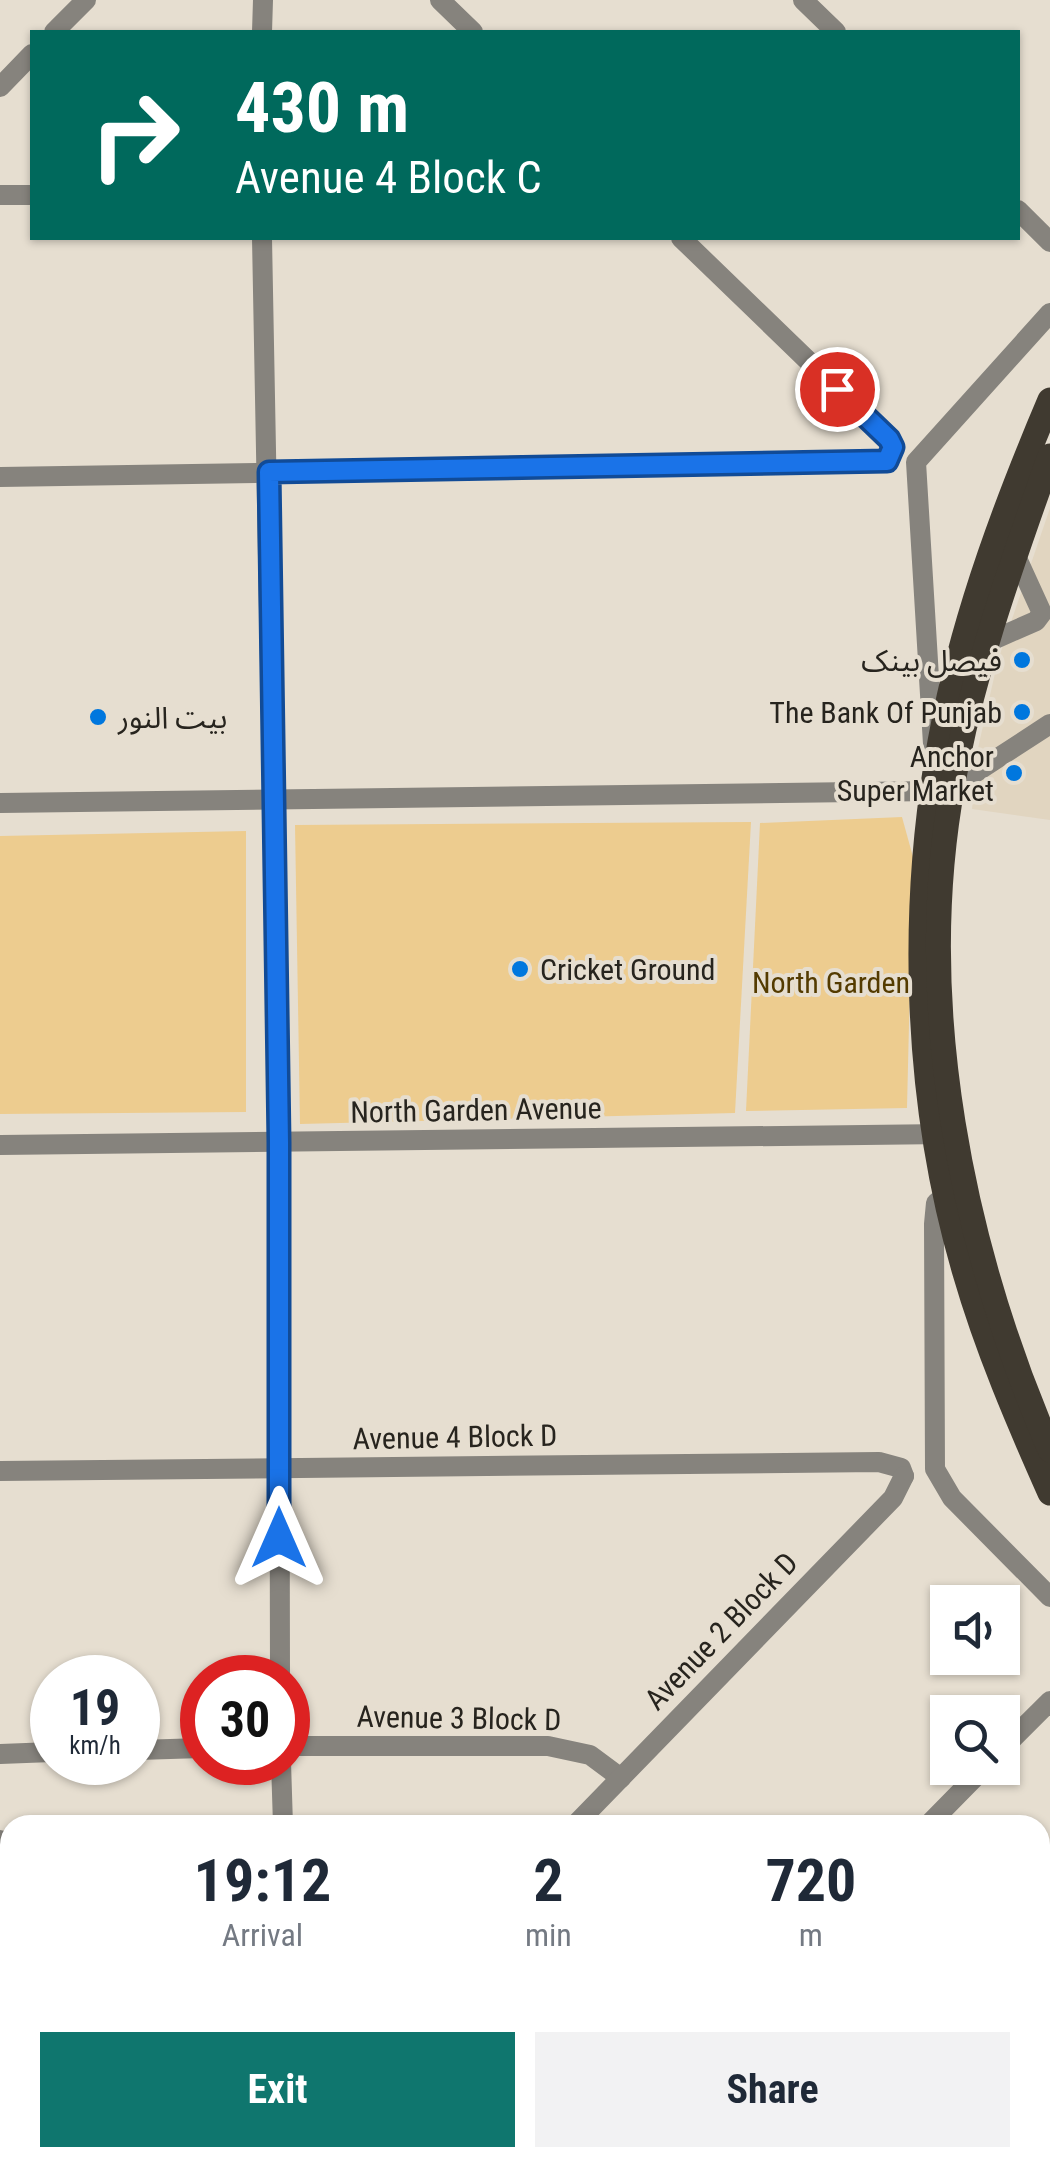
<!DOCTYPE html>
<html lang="en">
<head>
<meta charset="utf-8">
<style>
  :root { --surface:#fff; --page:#f2f2f3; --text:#1f2937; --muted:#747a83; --accent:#0f766e }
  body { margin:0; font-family:"Roboto Condensed","Noto Sans Arabic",sans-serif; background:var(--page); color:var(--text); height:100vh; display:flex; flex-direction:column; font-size:38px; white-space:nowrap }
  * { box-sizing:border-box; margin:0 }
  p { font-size:32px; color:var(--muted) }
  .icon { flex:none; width:55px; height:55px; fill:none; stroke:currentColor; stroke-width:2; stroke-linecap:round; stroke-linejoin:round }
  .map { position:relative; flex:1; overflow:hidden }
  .sheet { position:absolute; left:0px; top:1815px; width:1050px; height:352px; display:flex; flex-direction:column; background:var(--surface); border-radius:30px 30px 0 0; box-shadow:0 2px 8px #0004 }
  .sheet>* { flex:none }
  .top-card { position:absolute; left:30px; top:30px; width:990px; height:210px; border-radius:0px; box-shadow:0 2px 8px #0004; background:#00695c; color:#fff; overflow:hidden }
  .buttons { position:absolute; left:930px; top:1585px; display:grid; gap:20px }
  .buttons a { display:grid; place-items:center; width:90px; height:90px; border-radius:0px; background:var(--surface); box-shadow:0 2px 8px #0004; font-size:50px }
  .speed { position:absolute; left:30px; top:1655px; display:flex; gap:20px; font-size:50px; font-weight:700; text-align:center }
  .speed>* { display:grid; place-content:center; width:130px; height:130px; border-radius:50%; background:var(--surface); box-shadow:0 2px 8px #0004; line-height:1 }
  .speed small { font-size:25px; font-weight:400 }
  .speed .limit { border:15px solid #d22; background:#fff; color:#111 }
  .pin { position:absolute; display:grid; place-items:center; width:85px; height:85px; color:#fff; margin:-42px; border:5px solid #fff; border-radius:50%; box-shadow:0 2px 10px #0007 }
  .me { position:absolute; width:110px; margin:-55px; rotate:0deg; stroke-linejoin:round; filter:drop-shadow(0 0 8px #0008) }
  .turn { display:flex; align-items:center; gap:35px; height:210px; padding:0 40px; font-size:45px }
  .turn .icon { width:130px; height:130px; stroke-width:2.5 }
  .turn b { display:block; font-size:70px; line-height:85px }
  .eta { display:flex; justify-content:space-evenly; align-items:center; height:170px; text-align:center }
  .eta b { font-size:60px; font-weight:700; line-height:70px }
  .action { display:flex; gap:20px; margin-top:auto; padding:20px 40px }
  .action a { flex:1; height:115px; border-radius:0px; background:var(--accent); color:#fff; font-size:40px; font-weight:700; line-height:115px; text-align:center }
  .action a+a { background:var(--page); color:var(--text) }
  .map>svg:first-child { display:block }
</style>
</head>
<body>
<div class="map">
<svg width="1050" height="2166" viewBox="0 0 1050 2166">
  <defs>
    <filter id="shadow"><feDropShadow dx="8" dy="5" stdDeviation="2.5" flood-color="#0004"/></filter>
  </defs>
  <rect width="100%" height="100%" fill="#e6ded0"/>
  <path fill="#e1d5c0" d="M 1050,508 L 1050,820 L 972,809 L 978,748 L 998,660 Z"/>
  <g fill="#edcc8f">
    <path d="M 902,817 L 913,857 L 907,1108 L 746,1111 L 760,823 Z"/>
    <path d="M 751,822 L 735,1113 L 300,1124 L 295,825 Z"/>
    <path d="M 246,831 L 246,1112 L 0,1114 L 0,836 Z"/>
  </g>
  <path fill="#aca497" filter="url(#shadow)" d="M 173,2158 L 223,2158 L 220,2166 L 181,2166 L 174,2164 Z"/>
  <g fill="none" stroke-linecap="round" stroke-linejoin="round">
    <g stroke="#86837d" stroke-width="20">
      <path d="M 440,0 L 473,32"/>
      <path d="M 803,0 L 836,32"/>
      <path d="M 54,32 L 86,0"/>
      <path d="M 262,32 L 263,0"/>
      <path d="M 0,87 L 32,54"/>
      <path d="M 0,195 L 32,195"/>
      <path d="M 1018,210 L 1050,242"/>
      <path d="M 262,238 L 279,1142 L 280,1678"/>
      <path d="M 681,238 L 889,439 L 891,455"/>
      <path d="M 0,477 L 877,463 L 891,455"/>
      <path d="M 986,643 L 1036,621 L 1042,613 L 1015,554"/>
      <path d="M 933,744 L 916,462 L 1050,313"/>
      <path d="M 0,803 L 933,791 L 967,778 L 1050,724"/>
      <path d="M 0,1145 L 946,1134"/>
      <path d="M 946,1195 L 936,1203 L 934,1224 L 935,1469 L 952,1498 L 1050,1597"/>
      <path d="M 0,1471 L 879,1462 L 901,1468 L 904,1476"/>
      <path d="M 288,1746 L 548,1746 L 590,1755 L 621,1778"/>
      <path d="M 1002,1749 L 1050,1701"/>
      <path d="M 138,1750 L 202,1748"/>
      <path d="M 0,1754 L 52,1752"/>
      <path d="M 281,1762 L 283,1825"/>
      <path d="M 575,1825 L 893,1498 L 904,1476"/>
      <path d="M 928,1825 L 984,1768"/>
      <path d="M 0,1840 L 10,1850"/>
      <path d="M 1040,2147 L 1050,2136"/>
      <path d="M 335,2158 L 340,2166"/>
      <path d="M 162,2166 L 162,2158"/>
      <path d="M 434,2166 L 436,2158"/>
      <path d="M 592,2166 L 601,2158"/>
      <path d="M 1021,2166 L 1029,2158"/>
    </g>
    <g stroke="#403a30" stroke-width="25">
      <path d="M 1050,400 C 1007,501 967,608 945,716 C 908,896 913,1097 965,1273 C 987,1349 1018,1421 1050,1493"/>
      <path d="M 1050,456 C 1012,563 973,670 953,783 C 912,1004 962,1247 1050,1450"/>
    </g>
  </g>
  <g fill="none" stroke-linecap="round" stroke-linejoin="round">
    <defs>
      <path id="route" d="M 279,1538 L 279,1142 L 269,472 L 887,461 L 893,447 L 889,439 L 837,389"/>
    </defs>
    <use href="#route" stroke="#114b97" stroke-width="25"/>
    <use href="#route" stroke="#1a73e8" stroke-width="18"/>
  </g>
  <g fill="#0077de" stroke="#e6ded0" stroke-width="4">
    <circle cx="1022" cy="660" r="10"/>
    <circle cx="1022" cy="712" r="10"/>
    <circle cx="98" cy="717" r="10"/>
    <circle cx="1014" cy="773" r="10"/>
    <circle cx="520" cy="969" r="10"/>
  </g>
  <g text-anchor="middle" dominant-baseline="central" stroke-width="8" stroke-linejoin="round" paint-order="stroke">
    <g font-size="30" fill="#27241e" stroke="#e6ded0" text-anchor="end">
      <text x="1002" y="660">فیصل بینک</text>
      <text x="1002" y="712">The Bank Of Punjab</text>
      <text x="118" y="717" text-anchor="start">بیت النور</text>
      <text x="994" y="756">Anchor<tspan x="994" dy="34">Super Market</tspan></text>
      <text x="540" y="969" text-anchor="start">Cricket Ground</text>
    </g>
    <g font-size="30" fill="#543b00" stroke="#e6ded0">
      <text x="831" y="982">North Garden</text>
    </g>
    <g font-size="30" fill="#27241e" stroke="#e6ded0">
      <text transform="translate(476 1110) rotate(-1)">North Garden Avenue</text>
      <text transform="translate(455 1437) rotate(-1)">Avenue 4 Block D</text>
      <text transform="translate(721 1631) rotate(-46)">Avenue 2 Block D</text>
      <text transform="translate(459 1718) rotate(1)">Avenue 3 Block D</text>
    </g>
  </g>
</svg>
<div class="buttons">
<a><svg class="icon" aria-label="sound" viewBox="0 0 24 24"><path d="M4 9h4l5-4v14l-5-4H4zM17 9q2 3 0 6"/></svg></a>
<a><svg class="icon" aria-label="search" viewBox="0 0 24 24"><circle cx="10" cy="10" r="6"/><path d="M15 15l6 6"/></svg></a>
</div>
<div class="speed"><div>19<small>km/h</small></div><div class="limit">30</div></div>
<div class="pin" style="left:837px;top:389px;background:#d93025"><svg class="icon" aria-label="arrive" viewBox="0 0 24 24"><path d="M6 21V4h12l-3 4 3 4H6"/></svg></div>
<svg class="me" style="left:279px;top:1538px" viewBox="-20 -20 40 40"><path d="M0-17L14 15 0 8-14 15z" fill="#1a73e8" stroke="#fff" stroke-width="4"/></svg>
<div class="top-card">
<div class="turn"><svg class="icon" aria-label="right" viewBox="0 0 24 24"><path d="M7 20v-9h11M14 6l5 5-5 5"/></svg><div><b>430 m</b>Avenue 4 Block C</div></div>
</div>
<section class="sheet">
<div class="eta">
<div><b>19:12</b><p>Arrival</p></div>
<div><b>2</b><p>min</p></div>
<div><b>720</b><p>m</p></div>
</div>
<div class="action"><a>Exit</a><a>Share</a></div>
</section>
</div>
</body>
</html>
